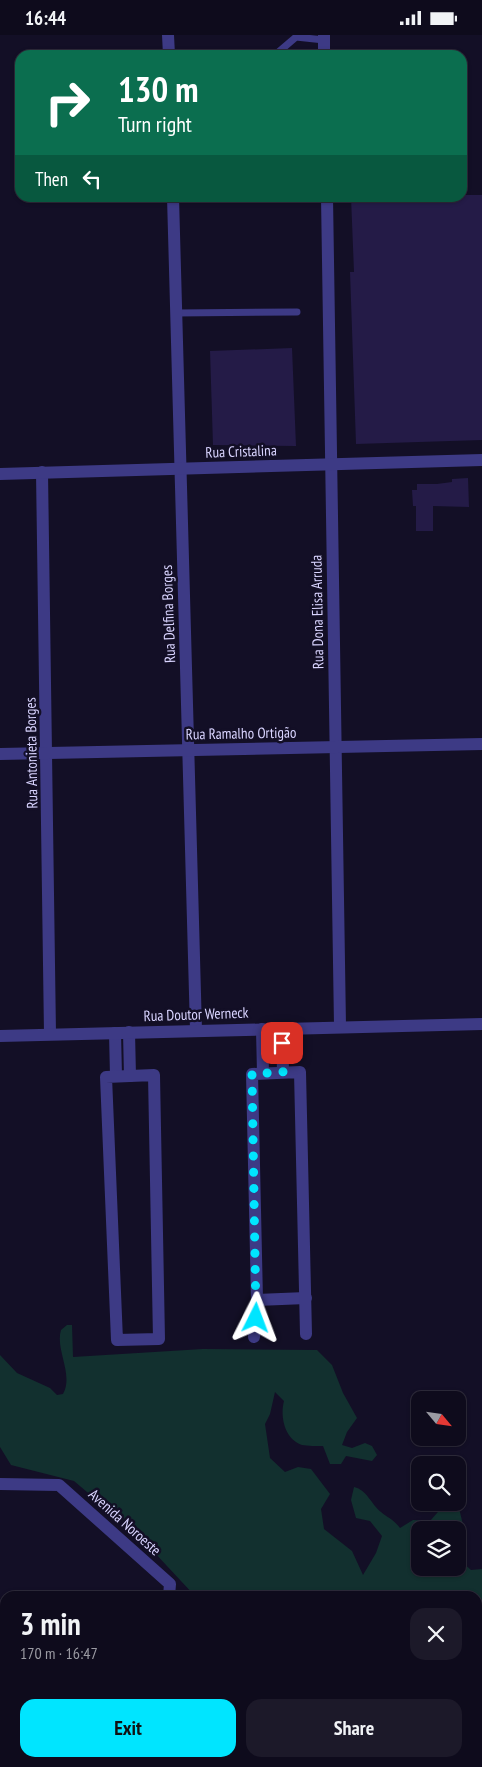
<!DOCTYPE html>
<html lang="en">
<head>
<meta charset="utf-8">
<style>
  :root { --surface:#0e0b1c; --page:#1c1929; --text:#f1f3f6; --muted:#9b9ba3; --line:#2e2b3b; --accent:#00e5ff }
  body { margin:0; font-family:"PT Sans Narrow",sans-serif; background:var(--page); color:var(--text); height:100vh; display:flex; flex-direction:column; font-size:19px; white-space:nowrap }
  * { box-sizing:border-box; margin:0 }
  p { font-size:16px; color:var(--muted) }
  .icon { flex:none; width:28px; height:28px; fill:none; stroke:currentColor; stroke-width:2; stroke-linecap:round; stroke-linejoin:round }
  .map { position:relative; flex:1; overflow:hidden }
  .drawer { position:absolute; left:0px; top:1556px; width:482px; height:176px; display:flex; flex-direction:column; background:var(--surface); border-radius:15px 15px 0 0; box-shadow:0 1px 4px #0004,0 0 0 1px var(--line) }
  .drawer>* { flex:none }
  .banner { position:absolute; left:15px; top:15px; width:452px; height:152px; border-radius:15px; box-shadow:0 1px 4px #0004,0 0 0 1px var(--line); background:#0b6e4f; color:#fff; overflow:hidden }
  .needle { width:32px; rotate:119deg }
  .fabs { position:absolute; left:411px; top:1356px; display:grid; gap:10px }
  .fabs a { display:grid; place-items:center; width:55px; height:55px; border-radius:10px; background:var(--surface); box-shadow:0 1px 4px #0004,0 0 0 1px var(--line); font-size:25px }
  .pin { position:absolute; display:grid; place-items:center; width:42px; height:42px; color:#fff; margin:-21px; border-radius:10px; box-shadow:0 2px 8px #0006 }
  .me { position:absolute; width:55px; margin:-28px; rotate:3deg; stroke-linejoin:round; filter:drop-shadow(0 0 4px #0008) }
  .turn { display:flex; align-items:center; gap:18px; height:105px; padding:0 20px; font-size:22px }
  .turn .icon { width:65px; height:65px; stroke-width:2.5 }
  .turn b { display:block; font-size:35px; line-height:42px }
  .then { display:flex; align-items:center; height:48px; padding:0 20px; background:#0003; gap:10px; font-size:19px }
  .round { display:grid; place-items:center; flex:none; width:52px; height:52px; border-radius:15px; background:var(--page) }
  .overview { display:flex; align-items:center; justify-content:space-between; height:85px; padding:0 20px }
  h1 { font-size:30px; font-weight:700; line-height:38px }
  .action { display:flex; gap:10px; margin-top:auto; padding:10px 20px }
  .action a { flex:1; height:58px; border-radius:15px; background:var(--accent); color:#111; font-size:20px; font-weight:700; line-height:58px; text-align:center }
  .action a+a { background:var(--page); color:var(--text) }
  .status { display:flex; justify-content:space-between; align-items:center; height:35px; padding:0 25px; background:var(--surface); direction:ltr }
  .status svg { height:14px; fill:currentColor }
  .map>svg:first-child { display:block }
</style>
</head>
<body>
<div class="status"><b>16:44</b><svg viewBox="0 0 49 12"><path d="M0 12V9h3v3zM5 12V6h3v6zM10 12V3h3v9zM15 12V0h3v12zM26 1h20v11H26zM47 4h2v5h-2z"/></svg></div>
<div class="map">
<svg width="482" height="1732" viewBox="0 0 482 1732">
  <rect width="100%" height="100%" fill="#130f26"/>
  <g fill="#12302f">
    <path d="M 67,1290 L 72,1290 L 73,1322 L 203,1314 L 317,1315 L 332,1330 L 343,1358 L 357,1383 L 347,1397 L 342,1410 L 352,1413 L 365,1408 L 372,1411 L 377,1420 L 372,1426 L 346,1421 L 341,1429 L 330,1429 L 323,1411 C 316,1411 308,1411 302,1410 C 284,1404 280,1381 284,1366 L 275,1357 L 270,1379 L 265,1389 L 270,1423 L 285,1437 L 298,1432 L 311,1434 L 330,1459 L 321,1474 L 324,1494 L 352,1516 L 363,1540 L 376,1518 L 382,1501 L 370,1486 L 356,1483 L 351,1465 L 354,1452 C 367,1455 371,1469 381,1477 C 388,1483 393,1484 400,1493 L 413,1485 L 430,1486 L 445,1469 L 459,1473 L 463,1490 L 458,1497 L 458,1495 L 420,1495 L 420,1532 L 458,1532 L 458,1511 L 461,1526 L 471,1535 L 482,1534 L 482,1599 L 478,1608 L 478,1561 L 195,1561 L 139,1501 L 74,1446 L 11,1430 L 0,1412 L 0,1320 L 17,1338 L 50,1353 L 57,1360 L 63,1359 C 74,1339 55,1315 61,1295 Z"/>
    <path d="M 478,1699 L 482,1702 L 482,1732 L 415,1732 L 408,1728 L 478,1728 Z"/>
  </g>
  <g fill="#241b47">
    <path d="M 462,160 L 482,160 L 482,405 L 356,409 L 350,237 L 354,237 L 351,162 L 462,162 Z"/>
    <path d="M 292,313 L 296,411 L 213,410 L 210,316 Z"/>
    <path d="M 468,443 L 469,472 L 433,471 L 433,496 L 416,496 L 416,471 L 413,471 L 412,455 L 417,455 L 417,449 L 437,449 L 452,447 L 452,444 Z"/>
  </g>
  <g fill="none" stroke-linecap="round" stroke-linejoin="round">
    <g stroke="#3d3a85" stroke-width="7">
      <path d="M 275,20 L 296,2 L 324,5"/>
      <path d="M 176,278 L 297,277"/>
    </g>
    <g stroke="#3d3a85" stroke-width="12">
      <path d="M 168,0 L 169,20"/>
      <path d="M 324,0 L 324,20"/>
      <path d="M 173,162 L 196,995"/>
      <path d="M 327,162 L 340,991"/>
      <path d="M 42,437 L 50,999"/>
      <path d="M 0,439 L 482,425"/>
      <path d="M 0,719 L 482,709"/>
      <path d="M 282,993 L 283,1037"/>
      <path d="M 262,994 L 263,1038"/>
      <path d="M 129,997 L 130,1041"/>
      <path d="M 115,998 L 116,1041"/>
      <path d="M 0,1001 L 482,989"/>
      <path d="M 154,1040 L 159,1304 L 117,1305 L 106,1042 Z"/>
      <path d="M 257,1265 L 306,1263"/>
      <path d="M 254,1302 L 257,1265 L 252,1039 L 300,1037 L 306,1299"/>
      <path d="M 0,1449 L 59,1450 L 170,1549 L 169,1561"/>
      <path d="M 0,1590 L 5,1590"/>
      <path d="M 371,1728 L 393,1732"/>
      <path d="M 173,1732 L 313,1728"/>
    </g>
  </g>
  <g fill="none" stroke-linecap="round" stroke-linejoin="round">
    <path stroke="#00e5ff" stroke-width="9" stroke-dasharray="0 16.2" d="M 256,1283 L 252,1039 L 283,1037 L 282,1008"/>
  </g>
  <g text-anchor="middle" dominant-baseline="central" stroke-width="5" stroke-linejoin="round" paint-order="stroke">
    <g font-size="15" fill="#d9d4ff" stroke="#130f26">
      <text transform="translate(241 416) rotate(-2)">Rua Cristalina</text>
      <text transform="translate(317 577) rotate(-91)">Rua Dona Elisa Arruda</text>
      <text transform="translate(168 579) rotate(-92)">Rua Delfina Borges</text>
      <text transform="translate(241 698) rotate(-1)">Rua Ramalho Ortigão</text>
      <text transform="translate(31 718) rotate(-91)">Rua Antonieta Borges</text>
      <text transform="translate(196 979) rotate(-2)">Rua Doutor Werneck</text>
      <text transform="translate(125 1487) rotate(42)">Avenida Noroeste</text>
    </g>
  </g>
</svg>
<div class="fabs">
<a><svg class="needle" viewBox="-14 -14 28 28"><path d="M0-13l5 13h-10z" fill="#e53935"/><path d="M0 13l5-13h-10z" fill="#9b9ba3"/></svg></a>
<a><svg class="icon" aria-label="search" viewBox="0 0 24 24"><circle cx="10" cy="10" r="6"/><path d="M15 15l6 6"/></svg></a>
<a><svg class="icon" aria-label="layers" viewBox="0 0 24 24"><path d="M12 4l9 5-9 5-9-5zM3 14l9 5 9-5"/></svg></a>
</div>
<div class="pin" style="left:282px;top:1008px;background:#d93025"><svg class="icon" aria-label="arrive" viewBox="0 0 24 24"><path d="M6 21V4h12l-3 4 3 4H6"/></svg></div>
<svg class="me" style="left:256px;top:1283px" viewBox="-20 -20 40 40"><path d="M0-17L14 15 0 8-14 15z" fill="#00e5ff" stroke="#fff" stroke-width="4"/></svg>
<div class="banner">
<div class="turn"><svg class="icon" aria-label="right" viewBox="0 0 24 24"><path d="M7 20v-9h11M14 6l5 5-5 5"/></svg><div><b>130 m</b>Turn right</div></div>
<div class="then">Then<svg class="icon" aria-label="left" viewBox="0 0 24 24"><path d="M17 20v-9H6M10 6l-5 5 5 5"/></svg></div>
</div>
<section class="drawer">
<div class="overview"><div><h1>3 min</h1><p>170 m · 16:47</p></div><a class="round"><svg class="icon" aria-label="close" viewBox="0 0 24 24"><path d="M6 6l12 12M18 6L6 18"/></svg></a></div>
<div class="action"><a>Exit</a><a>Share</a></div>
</section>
</div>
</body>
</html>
